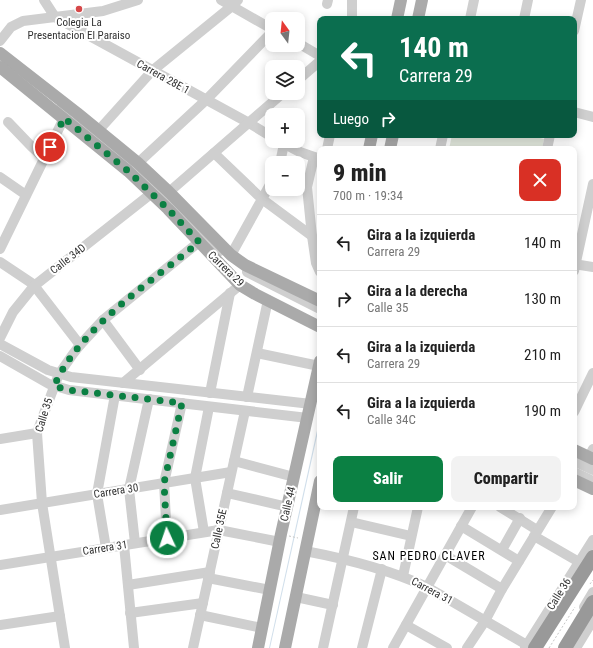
<!DOCTYPE html>
<html lang="es">
<head>
<meta charset="utf-8">
<style>
  :root { --surface:#fff; --page:#f2f2f2; --text:#222; --muted:#767676; --line:#e0e0e0; --accent:#0b8043 }
  body { margin:0; font-family:"Roboto Condensed",sans-serif; background:var(--page); color:var(--text); height:100vh; display:flex; flex-direction:column; font-size:15px; white-space:nowrap }
  * { box-sizing:border-box; margin:0 }
  p { font-size:13px; color:var(--muted) }
  .icon { flex:none; width:22px; height:22px; fill:none; stroke:currentColor; stroke-width:2; stroke-linecap:round; stroke-linejoin:round }
  .map { position:relative; flex:1; overflow:hidden }
  .details { position:absolute; left:317px; top:146px; width:260px; height:364px; display:flex; flex-direction:column; background:var(--surface); border-radius:8px; box-shadow:0 2px 10px #0003 }
  .details>* { flex:none }
  .guide { position:absolute; left:317px; top:16px; width:260px; height:122px; border-radius:8px; box-shadow:0 2px 10px #0003; background:#0b6e4f; color:#fff; overflow:hidden }
  .needle { width:26px; rotate:345deg }
  .buttons { position:absolute; left:265px; top:12px; display:grid; gap:8px }
  .buttons a { display:grid; place-items:center; width:40px; height:40px; border-radius:8px; background:var(--surface); box-shadow:0 2px 10px #0003; font-size:20px }
  .pin { position:absolute; display:grid; place-items:center; width:34px; height:34px; color:#fff; margin:-17px; border:2px solid #fff; border-radius:50%; box-shadow:0 1px 4px #0007 }
  .me { position:absolute; width:44px; margin:-22px; rotate:357deg; stroke-linejoin:round; filter:drop-shadow(0 0 3px #0008) }
  .turn { display:flex; align-items:center; gap:14px; height:84px; padding:0 16px; font-size:18px }
  .turn .icon { width:52px; height:52px; stroke-width:2.5 }
  .turn b { display:block; font-size:28px; line-height:34px }
  .then { display:flex; align-items:center; height:38px; padding:0 16px; background:#0003; gap:8px; font-size:15px }
  .round { display:grid; place-items:center; flex:none; width:42px; height:42px; border-radius:8px; background:var(--page) }
  .headline { display:flex; align-items:center; justify-content:space-between; height:68px; padding:0 16px }
  h1 { font-size:24px; font-weight:800; line-height:30px }
  .cta { display:flex; gap:8px; margin-top:auto; padding:8px 16px }
  .cta a { flex:1; height:46px; border-radius:8px; background:var(--accent); color:#fff; font-size:16px; font-weight:800; line-height:46px; text-align:center }
  .cta a+a { background:var(--page); color:var(--text) }
  ul { padding:0; list-style:none }
  li { display:flex; align-items:center; gap:12px; height:56px; padding:0 16px; border-top:1px solid var(--line) }
  li div { flex:1 }
  li b { display:block; font-size:15px }
  li em { font-style:normal }
  .map>svg:first-child { display:block }
</style>
</head>
<body>
<div class="map">
<svg width="593" height="648" viewBox="0 0 593 648">
  <rect width="100%" height="100%" fill="#fff"/>
  <path fill="#e2e8dd" d="M 452,135 L 528,135 L 544,139 L 542,149 L 449,149 Z"/>
  <path fill="#d1dfeb" d="M 320,417 L 319,427 L 270,648 L 269,648 Z"/>
  <g fill="none" stroke-linecap="round" stroke-linejoin="round">
    <g stroke="#c6c6c6" stroke-width="1" stroke-dasharray="2 2" stroke-linecap="butt">
      <path d="M 289,536 L 298,538"/>
      <path d="M 590,584 L 593,580"/>
      <path d="M 549,648 L 575,607"/>
    </g>
    <g stroke="#cfcfcf" stroke-width="10">
      <path d="M 44,0 L 55,17 L 249,123 L 272,137"/>
      <path d="M 221,0 L 272,29"/>
      <path d="M 327,4 L 328,0"/>
      <path d="M 352,19 L 352,0"/>
      <path d="M 470,19 L 474,0"/>
      <path d="M 524,19 L 528,0"/>
      <path d="M 574,31 L 581,0"/>
      <path d="M 0,41 L 11,27 L 23,21 L 103,11 L 138,0"/>
      <path d="M 298,43 L 320,56"/>
      <path d="M 298,80 L 320,61"/>
      <path d="M 61,108 L 140,173 L 203,236 L 220,251"/>
      <path d="M 574,112 L 593,117"/>
      <path d="M 8,122 L 31,146 L 44,158"/>
      <path d="M 98,131 L 152,71 L 232,6 L 238,0"/>
      <path d="M 279,141 L 300,152 L 320,159"/>
      <path d="M 327,149 L 330,135"/>
      <path d="M 440,149 L 443,135"/>
      <path d="M 547,149 L 550,135"/>
      <path d="M 214,153 L 262,199 L 312,236"/>
      <path d="M 314,157 L 307,187 L 312,236 L 316,263 L 320,272"/>
      <path d="M 138,163 L 206,100 L 272,32"/>
      <path d="M 280,163 L 284,144"/>
      <path d="M 0,177 L 26,195"/>
      <path d="M 169,192 L 283,93"/>
      <path d="M 0,249 L 64,118"/>
      <path d="M 231,255 L 272,181"/>
      <path d="M 0,262 L 33,284 L 80,345"/>
      <path d="M 574,264 L 593,267"/>
      <path d="M 574,271 L 593,184"/>
      <path d="M 247,272 L 320,309"/>
      <path d="M 103,320 L 140,370"/>
      <path d="M 0,338 L 13,312 L 34,286 L 152,193"/>
      <path d="M 0,344 L 48,370 L 71,377 L 311,404"/>
      <path d="M 257,353 L 319,366"/>
      <path d="M 0,356 L 49,384 L 69,390 L 308,418"/>
      <path d="M 123,383 L 240,285"/>
      <path d="M 210,393 L 230,293"/>
      <path d="M 247,397 L 268,300"/>
      <path d="M 574,412 L 593,373"/>
      <path d="M 0,439 L 37,433"/>
      <path d="M 589,457 L 593,449"/>
      <path d="M 234,461 L 294,477"/>
      <path d="M 574,461 L 593,470"/>
      <path d="M 574,472 L 593,481"/>
      <path d="M 227,493 L 288,507"/>
      <path d="M 500,507 L 537,530"/>
      <path d="M 0,510 L 231,472"/>
      <path d="M 351,522 L 411,536"/>
      <path d="M 461,526 L 519,561"/>
      <path d="M 204,532 L 195,478 L 209,407"/>
      <path d="M 534,536 L 579,562"/>
      <path d="M 167,538 L 164,483 L 182,403"/>
      <path d="M 135,543 L 129,489 L 149,399"/>
      <path d="M 124,545 L 134,648"/>
      <path d="M 106,548 L 97,494 L 115,395"/>
      <path d="M 502,550 L 520,518"/>
      <path d="M 305,551 C 347,559 388,569 427,587 L 527,645"/>
      <path d="M 445,555 L 502,589"/>
      <path d="M 0,565 L 219,530 L 280,542"/>
      <path d="M 403,576 L 418,507"/>
      <path d="M 208,578 L 270,590"/>
      <path d="M 128,585 L 210,572"/>
      <path d="M 296,597 L 333,605"/>
      <path d="M 584,607 L 593,592"/>
      <path d="M 130,613 L 203,603"/>
      <path d="M 200,615 L 262,628"/>
      <path d="M 0,625 L 60,616"/>
      <path d="M 406,625 L 447,648"/>
      <path d="M 65,648 L 42,503 L 37,433 L 43,416 L 59,374 L 73,354 L 80,345 L 103,320 L 199,242"/>
      <path d="M 193,648 L 245,411"/>
      <path d="M 323,648 L 354,507"/>
      <path d="M 362,648 L 382,569"/>
      <path d="M 393,648 L 472,507"/>
      <path d="M 467,648 L 485,621 L 502,589 L 552,507"/>
      <path d="M 525,648 L 593,540"/>
      <path d="M 576,648 L 593,620"/>
    </g>
    <g stroke="#aaa" stroke-width="12">
      <path d="M 397,19 L 401,0"/>
      <path d="M 418,19 L 422,0"/>
      <path d="M 0,53 L 77,113 L 138,163 L 169,192 L 231,255 L 245,265 L 320,301"/>
      <path d="M 0,67 L 128,171 L 168,209 L 240,285 L 255,294 L 320,327"/>
      <path d="M 369,149 L 372,135"/>
      <path d="M 390,149 L 393,135"/>
      <path d="M 574,450 L 593,459"/>
      <path d="M 574,480 L 593,489"/>
      <path d="M 258,648 L 281,534 L 320,361"/>
      <path d="M 285,648 L 320,481"/>
    </g>
    <g stroke="#999" stroke-width="14">
      <path d="M 535,648 L 593,557"/>
      <path d="M 565,648 L 593,602"/>
    </g>
  </g>
  <g fill="none" stroke-linecap="round" stroke-linejoin="round">
    <path stroke="#0b8043" stroke-width="7" stroke-dasharray="0 12.6" d="M 50,147 L 64,118 L 128,171 L 168,209 L 199,242 C 149,284 81,326 54,386 L 69,390 L 182,403 L 164,483 L 167,538"/>
  </g>
  <circle fill="#d64849" stroke="#fff" stroke-width="1.5" cx="79" cy="9" r="4"/>
  <g text-anchor="middle" dominant-baseline="central" stroke-width="4" stroke-linejoin="round" paint-order="stroke">
    <g font-size="11" fill="#323232" stroke="#fff">
      <text x="79" y="22">Colegia La<tspan x="79" dy="13">Presentacion El Paraiso</tspan></text>
    </g>
    <g font-size="11" fill="#323232" stroke="#fff">
      <text transform="translate(163 77) rotate(29)">Carrera 28E 1</text>
      <text transform="translate(68 259) rotate(-38)">Calle 34D</text>
      <text transform="translate(226 269) rotate(44)">Carrera 29</text>
      <text transform="translate(44 415) rotate(-73)">Calle 35</text>
      <text transform="translate(116 491) rotate(-9)">Carrera 30</text>
      <text transform="translate(288 504) rotate(-77)">Calle 44</text>
      <text transform="translate(219 529) rotate(-78)">Calle 35E</text>
      <text transform="translate(105 548) rotate(-9)">Carrera 31</text>
      <text transform="translate(432 591) rotate(28)">Carrera 31</text>
      <text transform="translate(559 594) rotate(-58)">Calle 36</text>
    </g>
    <g font-size="12" letter-spacing="1" fill="#000" stroke="#fff">
      <text x="429" y="556">SAN PEDRO CLAVER</text>
    </g>
  </g>
</svg>
<div class="buttons">
<a><svg class="needle" viewBox="-14 -14 28 28"><path d="M0-13l5 13h-10z" fill="#e53935"/><path d="M0 13l5-13h-10z" fill="#767676"/></svg></a>
<a><svg class="icon" aria-label="layers" viewBox="0 0 24 24"><path d="M12 4l9 5-9 5-9-5zM3 14l9 5 9-5"/></svg></a>
<a>+</a>
<a>−</a>
</div>
<div class="pin" style="left:50px;top:147px;background:#d93025"><svg class="icon" aria-label="arrive" viewBox="0 0 24 24"><path d="M6 21V4h12l-3 4 3 4H6"/></svg></div>
<svg class="me" style="left:167px;top:538px" viewBox="-20 -20 40 40"><circle r="17" fill="#0b8043" stroke="#fff" stroke-width="3"/><path d="M0-11L8 9 0 5-8 9z" fill="#fff"/></svg>
<div class="guide">
<div class="turn"><svg class="icon" aria-label="left" viewBox="0 0 24 24"><path d="M17 20v-9H6M10 6l-5 5 5 5"/></svg><div><b>140 m</b>Carrera 29</div></div>
<div class="then">Luego<svg class="icon" aria-label="right" viewBox="0 0 24 24"><path d="M7 20v-9h11M14 6l5 5-5 5"/></svg></div>
</div>
<section class="details">
<div class="headline"><div><h1>9 min</h1><p>700 m · 19:34</p></div><a class="round" style="background:#d93025;color:#fff"><svg class="icon" aria-label="close" viewBox="0 0 24 24"><path d="M6 6l12 12M18 6L6 18"/></svg></a></div>
<ul>
<li><svg class="icon" aria-label="left" viewBox="0 0 24 24"><path d="M17 20v-9H6M10 6l-5 5 5 5"/></svg><div><b>Gira a la izquierda</b><p>Carrera 29</p></div><em>140 m</em></li>
<li><svg class="icon" aria-label="right" viewBox="0 0 24 24"><path d="M7 20v-9h11M14 6l5 5-5 5"/></svg><div><b>Gira a la derecha</b><p>Calle 35</p></div><em>130 m</em></li>
<li><svg class="icon" aria-label="left" viewBox="0 0 24 24"><path d="M17 20v-9H6M10 6l-5 5 5 5"/></svg><div><b>Gira a la izquierda</b><p>Carrera 29</p></div><em>210 m</em></li>
<li><svg class="icon" aria-label="left" viewBox="0 0 24 24"><path d="M17 20v-9H6M10 6l-5 5 5 5"/></svg><div><b>Gira a la izquierda</b><p>Calle 34C</p></div><em>190 m</em></li>
</ul>
<div class="cta"><a>Salir</a><a>Compartir</a></div>
</section>
</div>
</body>
</html>
